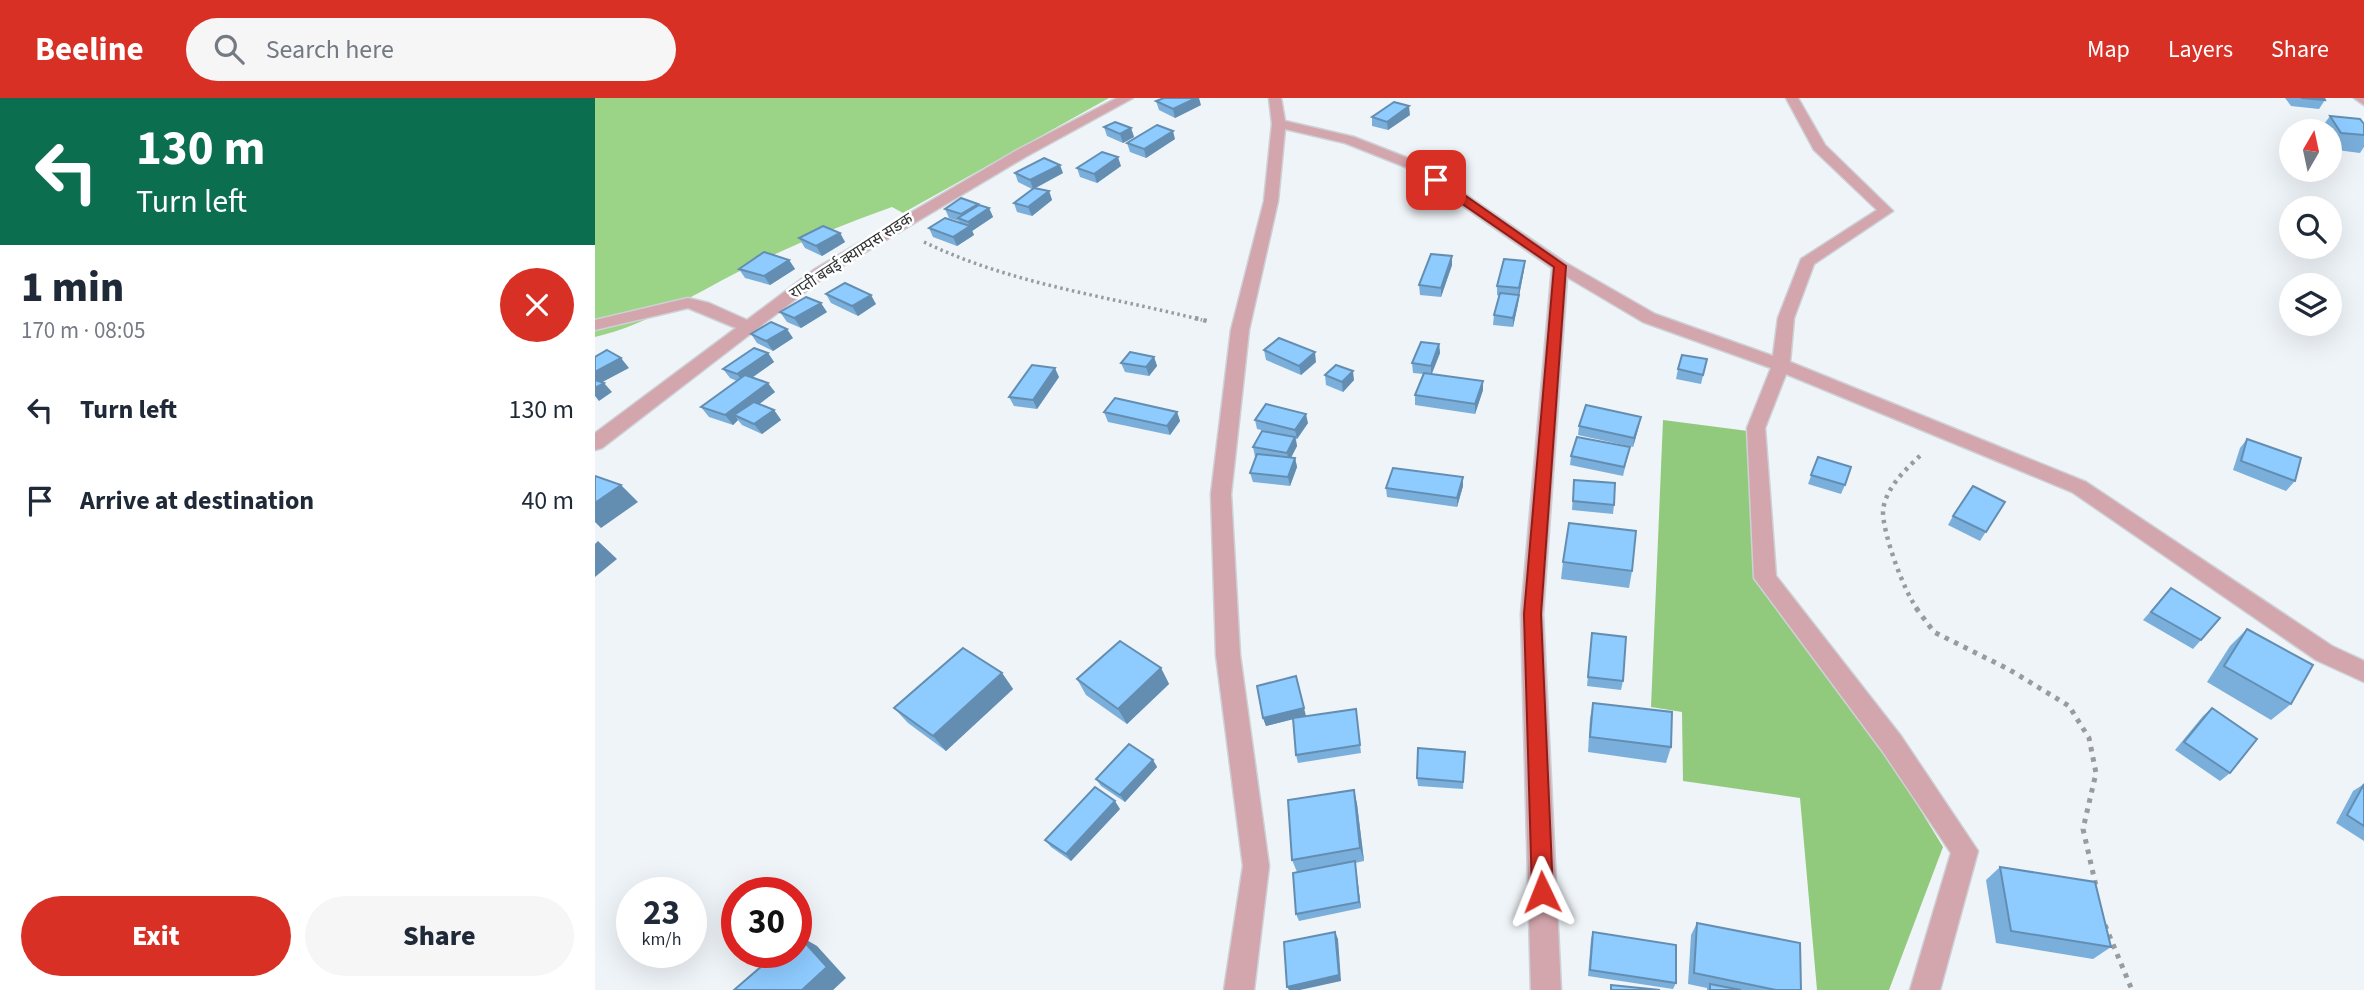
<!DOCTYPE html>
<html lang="en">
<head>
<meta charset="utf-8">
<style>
  :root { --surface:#fff; --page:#f6f6f7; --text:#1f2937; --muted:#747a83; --accent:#d93025 }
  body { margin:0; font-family:"Source Sans 3","Noto Sans Devanagari",sans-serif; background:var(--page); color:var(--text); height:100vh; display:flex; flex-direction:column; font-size:26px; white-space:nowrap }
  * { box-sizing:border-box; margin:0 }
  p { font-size:23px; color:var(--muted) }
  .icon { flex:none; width:38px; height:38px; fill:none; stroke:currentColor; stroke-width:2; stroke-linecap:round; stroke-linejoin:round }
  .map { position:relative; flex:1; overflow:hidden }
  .drawer { display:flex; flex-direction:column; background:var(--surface); width:595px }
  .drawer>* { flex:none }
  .top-card { background:#0b6e4f; color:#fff; overflow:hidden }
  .needle { width:46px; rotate:9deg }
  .tools { position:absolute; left:1684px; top:21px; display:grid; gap:14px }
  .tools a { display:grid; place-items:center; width:63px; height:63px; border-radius:50%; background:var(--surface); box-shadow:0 7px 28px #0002; font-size:35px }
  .speed { position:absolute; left:21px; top:779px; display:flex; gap:14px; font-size:35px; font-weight:700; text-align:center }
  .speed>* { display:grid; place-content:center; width:91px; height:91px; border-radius:50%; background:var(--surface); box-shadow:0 7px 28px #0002; line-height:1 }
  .speed small { font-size:18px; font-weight:400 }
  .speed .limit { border:10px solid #d22; background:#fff; color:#111 }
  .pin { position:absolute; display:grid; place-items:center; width:60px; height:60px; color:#fff; margin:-30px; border-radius:14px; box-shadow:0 4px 10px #0006 }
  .me { position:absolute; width:77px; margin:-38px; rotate:358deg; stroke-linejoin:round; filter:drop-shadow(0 0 5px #0008) }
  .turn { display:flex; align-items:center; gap:24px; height:147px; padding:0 21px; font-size:32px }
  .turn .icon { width:91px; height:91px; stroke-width:2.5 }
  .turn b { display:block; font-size:49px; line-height:60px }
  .round { display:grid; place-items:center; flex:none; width:74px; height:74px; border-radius:37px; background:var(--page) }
  .summary { display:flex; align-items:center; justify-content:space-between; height:119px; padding:0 21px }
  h1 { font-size:42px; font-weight:800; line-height:52px }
  .cta { display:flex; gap:14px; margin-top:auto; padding:14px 21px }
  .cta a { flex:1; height:80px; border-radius:42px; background:var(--accent); color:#fff; font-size:28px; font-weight:800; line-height:80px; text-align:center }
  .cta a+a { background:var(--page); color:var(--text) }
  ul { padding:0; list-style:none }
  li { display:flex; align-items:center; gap:21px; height:91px; padding:0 21px }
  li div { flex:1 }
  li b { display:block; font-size:26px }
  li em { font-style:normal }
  header { display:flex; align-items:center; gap:42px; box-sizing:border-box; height:98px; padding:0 35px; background:var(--accent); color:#fff }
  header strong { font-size:33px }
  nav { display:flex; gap:38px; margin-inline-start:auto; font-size:24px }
  .search { width:490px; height:63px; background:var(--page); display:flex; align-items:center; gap:18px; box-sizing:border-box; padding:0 24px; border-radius:38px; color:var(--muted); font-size:26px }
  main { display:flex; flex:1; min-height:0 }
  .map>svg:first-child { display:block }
</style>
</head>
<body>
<header>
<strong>Beeline</strong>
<div class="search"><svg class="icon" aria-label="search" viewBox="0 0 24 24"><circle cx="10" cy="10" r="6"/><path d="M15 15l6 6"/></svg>Search here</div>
<nav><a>Map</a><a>Layers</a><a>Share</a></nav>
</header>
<main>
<section class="drawer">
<div class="top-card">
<div class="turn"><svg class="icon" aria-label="left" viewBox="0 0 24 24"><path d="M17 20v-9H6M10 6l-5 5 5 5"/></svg><div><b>130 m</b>Turn left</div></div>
</div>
<div class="summary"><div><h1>1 min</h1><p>170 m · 08:05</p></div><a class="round" style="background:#d93025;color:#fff"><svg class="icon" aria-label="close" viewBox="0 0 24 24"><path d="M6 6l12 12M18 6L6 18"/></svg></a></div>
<ul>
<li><svg class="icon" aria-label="left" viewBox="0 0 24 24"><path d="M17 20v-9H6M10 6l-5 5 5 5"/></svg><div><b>Turn left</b></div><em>130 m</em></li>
<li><svg class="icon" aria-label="arrive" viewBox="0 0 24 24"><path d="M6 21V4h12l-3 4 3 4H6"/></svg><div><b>Arrive at destination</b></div><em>40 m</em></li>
</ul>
<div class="cta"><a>Exit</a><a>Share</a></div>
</section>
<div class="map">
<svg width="1769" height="892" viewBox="0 0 1769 892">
  <rect width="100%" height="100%" fill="#eff4f8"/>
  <path fill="#9bd487" d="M 0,0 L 514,0 L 308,115 L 297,109 C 249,126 202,145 157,167 C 105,192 56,226 0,239 Z"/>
  <path fill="#91ca7c" d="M 1068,322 L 1153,333 L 1161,481 L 1290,654 L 1348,749 L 1294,892 L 1222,892 L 1205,700 L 1088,683 L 1087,614 L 1056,609 Z"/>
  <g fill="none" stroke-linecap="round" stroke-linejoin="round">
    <defs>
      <g id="minor">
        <path d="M 522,0 L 538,0 L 432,58 L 232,177 L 7,350 L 0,352 L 0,335 L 141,230 L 93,210 L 0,232 L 0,222 L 93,200 L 114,205 L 152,222 L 220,171 L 422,52 Z"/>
        <path d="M 674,0 L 686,0 L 690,23 L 759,39 L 823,64 L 971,165 L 1060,216 L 1178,258 L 1183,220 L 1206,161 L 1282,112 L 1219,52 L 1191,0 L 1203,0 L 1230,47 L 1298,113 L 1219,166 L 1199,220 L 1195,264 L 1491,384 L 1737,548 L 1769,563 L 1769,584 L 1721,562 L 1477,394 L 1191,276 L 1170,330 L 1181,478 L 1306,638 L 1383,753 L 1345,892 L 1315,892 L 1356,755 L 1288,654 L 1159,480 L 1152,330 L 1176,270 L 1048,224 L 972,179 L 948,516 L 966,892 L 936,892 L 926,516 L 957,170 L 813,70 L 750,45 L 690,31 L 683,103 L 654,232 L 636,396 L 645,557 L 674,768 L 659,892 L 629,892 L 648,768 L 621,557 L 616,396 L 636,232 L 669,103 L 677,26 Z"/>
        <path d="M 1759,0 L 1769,0 L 1769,7 Z"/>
      </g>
    </defs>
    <use href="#minor" stroke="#cdd1d5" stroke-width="3"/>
    <path stroke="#989c9f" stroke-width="3.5" stroke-dasharray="2.5 3.5" stroke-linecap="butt" d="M 329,144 C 418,187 513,198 607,222"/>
    <g stroke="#989c9f" stroke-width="4.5" stroke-dasharray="3.5 5" stroke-linecap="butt">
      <path d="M 600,220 L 616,224"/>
      <path d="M 1323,512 C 1309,494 1288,436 1288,414 C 1289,391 1312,370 1327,356"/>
    </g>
    <g stroke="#989c9f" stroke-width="5" stroke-dasharray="4.5 6" stroke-linecap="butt">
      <path d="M 1321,510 L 1339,534 L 1415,572 L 1474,608 L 1494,640 L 1501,675 L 1488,731 L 1501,788"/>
      <path d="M 1510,827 L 1537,892"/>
    </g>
    <use href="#minor" fill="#d3a5ac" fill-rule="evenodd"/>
  </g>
  <g fill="#7aafdb">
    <path d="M 1690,0 L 1729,0 L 1730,2 L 1724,11 L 1696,8 Z"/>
    <path d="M 561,3 L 606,7 L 580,20 L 564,12 Z"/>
    <path d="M 815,17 L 793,32 L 777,28 L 777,19 Z"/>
    <path d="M 1735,18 L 1769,26 L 1769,49 L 1765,55 L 1734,51 L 1734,33 L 1724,33 Z"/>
    <path d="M 509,29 L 536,30 L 539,39 L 528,45 L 512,38 Z"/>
    <path d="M 580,41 L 551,60 L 535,54 L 532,45 Z"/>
    <path d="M 526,68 L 502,85 L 485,79 L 482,70 Z"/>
    <path d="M 420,75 L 468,75 L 441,90 L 454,93 L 457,102 L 437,118 L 422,114 L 419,105 L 437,91 L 423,84 Z"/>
    <path d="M 383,107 L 394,110 L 398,119 L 377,133 L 379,137 L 362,148 L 338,139 L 334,130 L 365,125 L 364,123 L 354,120 L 350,111 Z"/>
    <path d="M 245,135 L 250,144 L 227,158 L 210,150 L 204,140 Z"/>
    <path d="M 194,162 L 200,171 L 175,187 L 150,180 L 144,171 Z"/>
    <path d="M 930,163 L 929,172 L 924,198 L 923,206 L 918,229 L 898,227 L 899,217 L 904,198 L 902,197 L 902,188 Z"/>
    <path d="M 857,167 L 846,199 L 825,197 L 824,187 Z"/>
    <path d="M 231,196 L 281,206 L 263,218 L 236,205 Z"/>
    <path d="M 185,214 L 232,214 L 206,230 L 192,224 Z"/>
    <path d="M 156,236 L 198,240 L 178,253 L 162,245 Z"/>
    <path d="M 844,246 L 845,255 L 837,276 L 888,283 L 888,292 L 880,316 L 820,307 L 820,297 L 828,276 L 818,275 L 817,265 Z"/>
    <path d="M 669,252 L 721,264 L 706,277 L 671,262 Z"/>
    <path d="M 173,255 L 179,264 L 157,280 L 180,294 L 164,306 L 179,312 L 186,322 L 167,336 L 147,327 L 143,322 L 138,327 L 114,319 L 106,309 L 142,283 L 135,280 L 128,271 Z"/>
    <path d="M 559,259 L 562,268 L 554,278 L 530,274 L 526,265 Z"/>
    <path d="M 1112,261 L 1106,286 L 1081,281 L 1083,271 Z"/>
    <path d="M 730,277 L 759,282 L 748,294 L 731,287 Z"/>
    <path d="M 464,279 L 442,311 L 419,308 L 414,299 Z"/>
    <path d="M 509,314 L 582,314 L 585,323 L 575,337 L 513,324 Z"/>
    <path d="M 660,322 L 713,325 L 702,341 L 701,341 L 702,348 L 696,359 L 700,360 L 702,369 L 695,388 L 658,384 L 655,375 L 661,359 L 660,359 L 658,349 L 675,334 L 662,331 Z"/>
    <path d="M 984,328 L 1044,328 L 1038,349 L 983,337 Z"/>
    <path d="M 1652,341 L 1700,383 L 1691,393 L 1638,372 L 1645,350 Z"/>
    <path d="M 1035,349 L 1028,378 L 975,367 L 976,358 Z"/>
    <path d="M 1223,359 L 1250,387 L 1246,396 L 1213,386 Z"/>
    <path d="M 979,382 L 1019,407 L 1018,416 L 977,412 Z"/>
    <path d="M 868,388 L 862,409 L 792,399 L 791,390 Z"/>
    <path d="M 1410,404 L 1385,443 L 1353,427 L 1358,418 Z"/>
    <path d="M 968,464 L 1037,473 L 1034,490 L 966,481 Z"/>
    <path d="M 1576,490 L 1606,542 L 1598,551 L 1548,522 Z"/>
    <path d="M 1652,531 L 1696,606 L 1676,622 L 1612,584 L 1635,548 Z"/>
    <path d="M 997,535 L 1028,583 L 1026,592 L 992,588 Z"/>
    <path d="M 566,570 L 574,586 L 532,626 L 491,597 L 482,581 Z"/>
    <path d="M 407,575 L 418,591 L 351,653 L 313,625 L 299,610 Z"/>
    <path d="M 998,605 L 1076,649 L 1071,665 L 993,654 L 995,620 Z"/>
    <path d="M 1617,610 L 1635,675 L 1625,683 L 1580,652 L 1608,618 Z"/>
    <path d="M 711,618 L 762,619 L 766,655 L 703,665 L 701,657 L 698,621 L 671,628 L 668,620 Z"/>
    <path d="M 870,654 L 868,691 L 823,688 L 822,680 Z"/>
    <path d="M 558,662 L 562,669 L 530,704 L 506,688 L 501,681 Z"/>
    <path d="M 1769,686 L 1769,743 L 1741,725 L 1758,693 Z"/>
    <path d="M 759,692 L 762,706 L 769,763 L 760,765 L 766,810 L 704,823 L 701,816 L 702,774 L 697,762 Z"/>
    <path d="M 525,711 L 476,763 L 456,749 L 450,742 Z"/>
    <path d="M 1405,769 L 1516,849 L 1498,861 L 1401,845 L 1391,782 Z"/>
    <path d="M 1102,825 L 1206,892 L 1112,892 L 1112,890 L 1093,886 L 1096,837 Z"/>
    <path d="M 998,834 L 1081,885 L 1078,891 L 993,878 L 996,841 Z"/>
  </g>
  <g fill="#638eb2">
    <path d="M 601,0 L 604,0 L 606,7 L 580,20 L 578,11 Z"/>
    <path d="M 814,8 L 815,17 L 793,32 L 792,24 Z"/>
    <path d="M 536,30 L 539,39 L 528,45 L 525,36 Z"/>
    <path d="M 578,33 L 580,41 L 551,60 L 549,51 Z"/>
    <path d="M 523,59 L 526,68 L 502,85 L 499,76 Z"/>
    <path d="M 465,67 L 468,75 L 438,91 L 435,82 Z"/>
    <path d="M 454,93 L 457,102 L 437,118 L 433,109 Z"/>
    <path d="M 394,110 L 398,119 L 377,133 L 373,124 Z"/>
    <path d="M 375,128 L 379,137 L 362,148 L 358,139 Z"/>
    <path d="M 245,135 L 250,144 L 227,158 L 221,148 Z"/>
    <path d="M 857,158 L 857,167 L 846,199 L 846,190 Z"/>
    <path d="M 194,162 L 200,171 L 175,187 L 169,178 Z"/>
    <path d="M 930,163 L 929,172 L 924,198 L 923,206 L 918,229 L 918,220 Z"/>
    <path d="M 276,197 L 281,206 L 263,218 L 257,208 Z"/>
    <path d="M 226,205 L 232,214 L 206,230 L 199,220 Z"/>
    <path d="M 192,231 L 198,240 L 178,253 L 171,243 Z"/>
    <path d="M 844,246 L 845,255 L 836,277 L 836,268 Z"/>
    <path d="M 720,254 L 721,264 L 706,277 L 704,268 Z"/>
    <path d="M 173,255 L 179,264 L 149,285 L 142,276 Z"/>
    <path d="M 559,259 L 562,268 L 554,278 L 551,269 Z"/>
    <path d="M 26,260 L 34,270 L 0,288 L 0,274 Z"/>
    <path d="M 460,270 L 464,279 L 442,311 L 438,302 Z"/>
    <path d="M 758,273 L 759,282 L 748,294 L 747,284 Z"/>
    <path d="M 888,283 L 888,292 L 880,316 L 880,306 Z"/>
    <path d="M 9,285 L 17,294 L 4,303 L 0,298 L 0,290 Z"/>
    <path d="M 173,285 L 180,294 L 146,320 L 139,317 L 143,322 L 138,327 L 130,317 Z"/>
    <path d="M 179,312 L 186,322 L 167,336 L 159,326 Z"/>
    <path d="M 582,314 L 585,323 L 575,337 L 572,328 Z"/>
    <path d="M 711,316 L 713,325 L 702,341 L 700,332 Z"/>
    <path d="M 1046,319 L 1044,328 L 1038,349 L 1039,340 Z"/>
    <path d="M 700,339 L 702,348 L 694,364 L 692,355 Z"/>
    <path d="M 700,360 L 702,369 L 695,388 L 693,379 Z"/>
    <path d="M 868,379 L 868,388 L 862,409 L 862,400 Z"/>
    <path d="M 26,387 L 43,404 L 6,430 L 0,424 L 0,405 Z"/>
    <path d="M 3,443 L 22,461 L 0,479 L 0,446 Z"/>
    <path d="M 566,570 L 574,586 L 532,626 L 523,611 Z"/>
    <path d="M 407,575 L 418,591 L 351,653 L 338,638 Z"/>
    <path d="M 701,578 L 711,618 L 671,628 L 668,620 Z"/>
    <path d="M 558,662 L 562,669 L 530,704 L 525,697 Z"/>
    <path d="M 759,692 L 762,706 L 769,763 L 765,750 Z"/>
    <path d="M 520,703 L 525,711 L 476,763 L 471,756 Z"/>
    <path d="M 760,763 L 761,770 L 766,810 L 764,804 Z"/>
    <path d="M 740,834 L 743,841 L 746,883 L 705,892 L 694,892 L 692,889 Z"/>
    <path d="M 203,837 L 222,848 L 251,880 L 238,892 L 207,892 Z"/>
  </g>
  <g fill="#8ecbff" stroke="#638eb2" stroke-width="2">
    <path d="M 569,0 L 601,0 L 578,11 L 561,3 Z"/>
    <path d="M 1706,0 L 1729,0 L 1730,2 Z"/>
    <path d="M 799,4 L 814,8 L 792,24 L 777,19 Z"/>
    <path d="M 1735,18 L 1765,21 L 1769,26 L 1769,37 L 1746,35 Z"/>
    <path d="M 520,24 L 536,30 L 525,36 L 509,29 Z"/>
    <path d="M 562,27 L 578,33 L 549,51 L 532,45 Z"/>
    <path d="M 507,54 L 523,59 L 499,76 L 482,70 Z"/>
    <path d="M 449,60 L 465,67 L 435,82 L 420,75 Z"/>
    <path d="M 439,90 L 454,93 L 433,109 L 419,105 Z"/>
    <path d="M 366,100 L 383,106 L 366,116 L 350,111 Z"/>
    <path d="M 384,107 L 394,110 L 373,124 L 363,120 Z"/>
    <path d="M 350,120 L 375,128 L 358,139 L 334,130 Z"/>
    <path d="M 228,128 L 245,135 L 221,148 L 204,140 Z"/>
    <path d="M 169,154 L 194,162 L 169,178 L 144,171 Z"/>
    <path d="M 836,156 L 857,158 L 846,190 L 824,187 Z"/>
    <path d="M 909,161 L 930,163 L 924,190 L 902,188 Z"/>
    <path d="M 250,185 L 276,197 L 257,208 L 231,196 Z"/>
    <path d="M 905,195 L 924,197 L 918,220 L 899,217 Z"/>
    <path d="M 211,199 L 226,205 L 199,220 L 185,214 Z"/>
    <path d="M 176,224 L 192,231 L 171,243 L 156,236 Z"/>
    <path d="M 684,240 L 720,254 L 704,268 L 669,252 Z"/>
    <path d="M 826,244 L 844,246 L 836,268 L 817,265 Z"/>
    <path d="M 159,250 L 173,255 L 142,276 L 128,271 Z"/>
    <path d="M 12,252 L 26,260 L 0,274 L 0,259 Z"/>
    <path d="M 535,254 L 559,259 L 551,269 L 526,265 Z"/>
    <path d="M 1087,257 L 1112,261 L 1108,277 L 1083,271 Z"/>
    <path d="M 437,267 L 460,270 L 438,302 L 414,299 Z"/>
    <path d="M 741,267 L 758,273 L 747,284 L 730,277 Z"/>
    <path d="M 829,275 L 888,283 L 880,306 L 820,297 Z"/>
    <path d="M 150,277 L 173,285 L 130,317 L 106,309 Z"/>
    <path d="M 0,282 L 9,285 L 0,290 Z"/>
    <path d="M 520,300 L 582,314 L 572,328 L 509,314 Z"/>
    <path d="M 159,304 L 179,312 L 159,326 L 139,317 Z"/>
    <path d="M 671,306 L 711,316 L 700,332 L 660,322 Z"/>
    <path d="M 991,307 L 1046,319 L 1039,340 L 984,328 Z"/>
    <path d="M 667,333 L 700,339 L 692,355 L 658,349 Z"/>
    <path d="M 982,339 L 1035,349 L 1029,369 L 976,358 Z"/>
    <path d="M 1652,341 L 1706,360 L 1700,383 L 1646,363 Z"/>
    <path d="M 662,356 L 700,360 L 693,379 L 655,375 Z"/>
    <path d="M 1223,359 L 1256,369 L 1250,387 L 1216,377 Z"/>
    <path d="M 798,370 L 868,379 L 862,400 L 791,390 Z"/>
    <path d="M 0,378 L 26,387 L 0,405 Z"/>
    <path d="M 979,382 L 1020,385 L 1019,407 L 978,403 Z"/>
    <path d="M 1378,388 L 1410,404 L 1391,434 L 1358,418 Z"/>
    <path d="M 974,425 L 1041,433 L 1037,473 L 968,464 Z"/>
    <path d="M 1576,490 L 1625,520 L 1606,542 L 1556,514 Z"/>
    <path d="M 1652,531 L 1718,567 L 1696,606 L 1629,568 Z"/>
    <path d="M 997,535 L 1031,539 L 1028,583 L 993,579 Z"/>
    <path d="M 525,543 L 566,570 L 523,611 L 482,581 Z"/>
    <path d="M 368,550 L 407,575 L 338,638 L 299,610 Z"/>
    <path d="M 701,578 L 709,610 L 668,620 L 662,588 Z"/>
    <path d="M 998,605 L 1077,614 L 1076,649 L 995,639 Z"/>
    <path d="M 1617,610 L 1662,641 L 1635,675 L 1589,644 Z"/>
    <path d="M 761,611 L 765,647 L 701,657 L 698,620 Z"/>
    <path d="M 534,646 L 558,662 L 525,697 L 501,681 Z"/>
    <path d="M 823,650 L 870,654 L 868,684 L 822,680 Z"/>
    <path d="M 1769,686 L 1769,728 L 1752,717 Z"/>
    <path d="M 500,689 L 520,703 L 471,756 L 450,742 Z"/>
    <path d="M 759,692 L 765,750 L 697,762 L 693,702 Z"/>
    <path d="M 760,763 L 764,804 L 701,816 L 698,775 Z"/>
    <path d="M 1405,769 L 1500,784 L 1516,849 L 1416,833 Z"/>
    <path d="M 1102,825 L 1205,845 L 1206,892 L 1181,892 L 1099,875 Z"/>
    <path d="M 740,834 L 744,877 L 692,889 L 689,844 Z"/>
    <path d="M 998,834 L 1081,847 L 1081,885 L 995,872 Z"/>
    <path d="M 203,837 L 232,869 L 207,892 L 139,892 L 183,854 L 201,854 L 201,838 Z"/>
    <path d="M 1115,886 L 1146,892 L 1115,892 Z"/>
    <path d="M 1016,887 L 1065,892 L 1016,892 Z"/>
  </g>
  <path fill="#d93025" stroke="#8d1f18" stroke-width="2" d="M 837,80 L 845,80 L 971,168 L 946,516 L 958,794 L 955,801 L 947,804 L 940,801 L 937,794 L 929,516 L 959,169 L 837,85 Z"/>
  <g text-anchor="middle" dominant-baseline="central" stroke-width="5" stroke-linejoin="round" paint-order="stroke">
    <g font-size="16" fill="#313334" stroke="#fff">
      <text transform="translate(256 158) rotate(-33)">राप्ती बबई क्याम्पस सडक</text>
    </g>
  </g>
</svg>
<div class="tools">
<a><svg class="needle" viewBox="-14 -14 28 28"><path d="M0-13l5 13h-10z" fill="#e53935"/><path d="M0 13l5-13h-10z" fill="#747a83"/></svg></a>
<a><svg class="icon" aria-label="search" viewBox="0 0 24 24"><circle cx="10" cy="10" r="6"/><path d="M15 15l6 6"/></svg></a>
<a><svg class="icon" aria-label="layers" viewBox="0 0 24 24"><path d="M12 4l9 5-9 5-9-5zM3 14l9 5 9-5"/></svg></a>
</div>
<div class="speed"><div>23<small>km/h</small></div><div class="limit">30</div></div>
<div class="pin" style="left:841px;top:82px;background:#d93025"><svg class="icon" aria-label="arrive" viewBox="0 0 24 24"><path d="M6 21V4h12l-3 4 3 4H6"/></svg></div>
<svg class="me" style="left:947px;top:794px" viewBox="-20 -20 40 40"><path d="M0-17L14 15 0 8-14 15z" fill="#d93025" stroke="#fff" stroke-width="4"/></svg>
</div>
</main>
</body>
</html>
